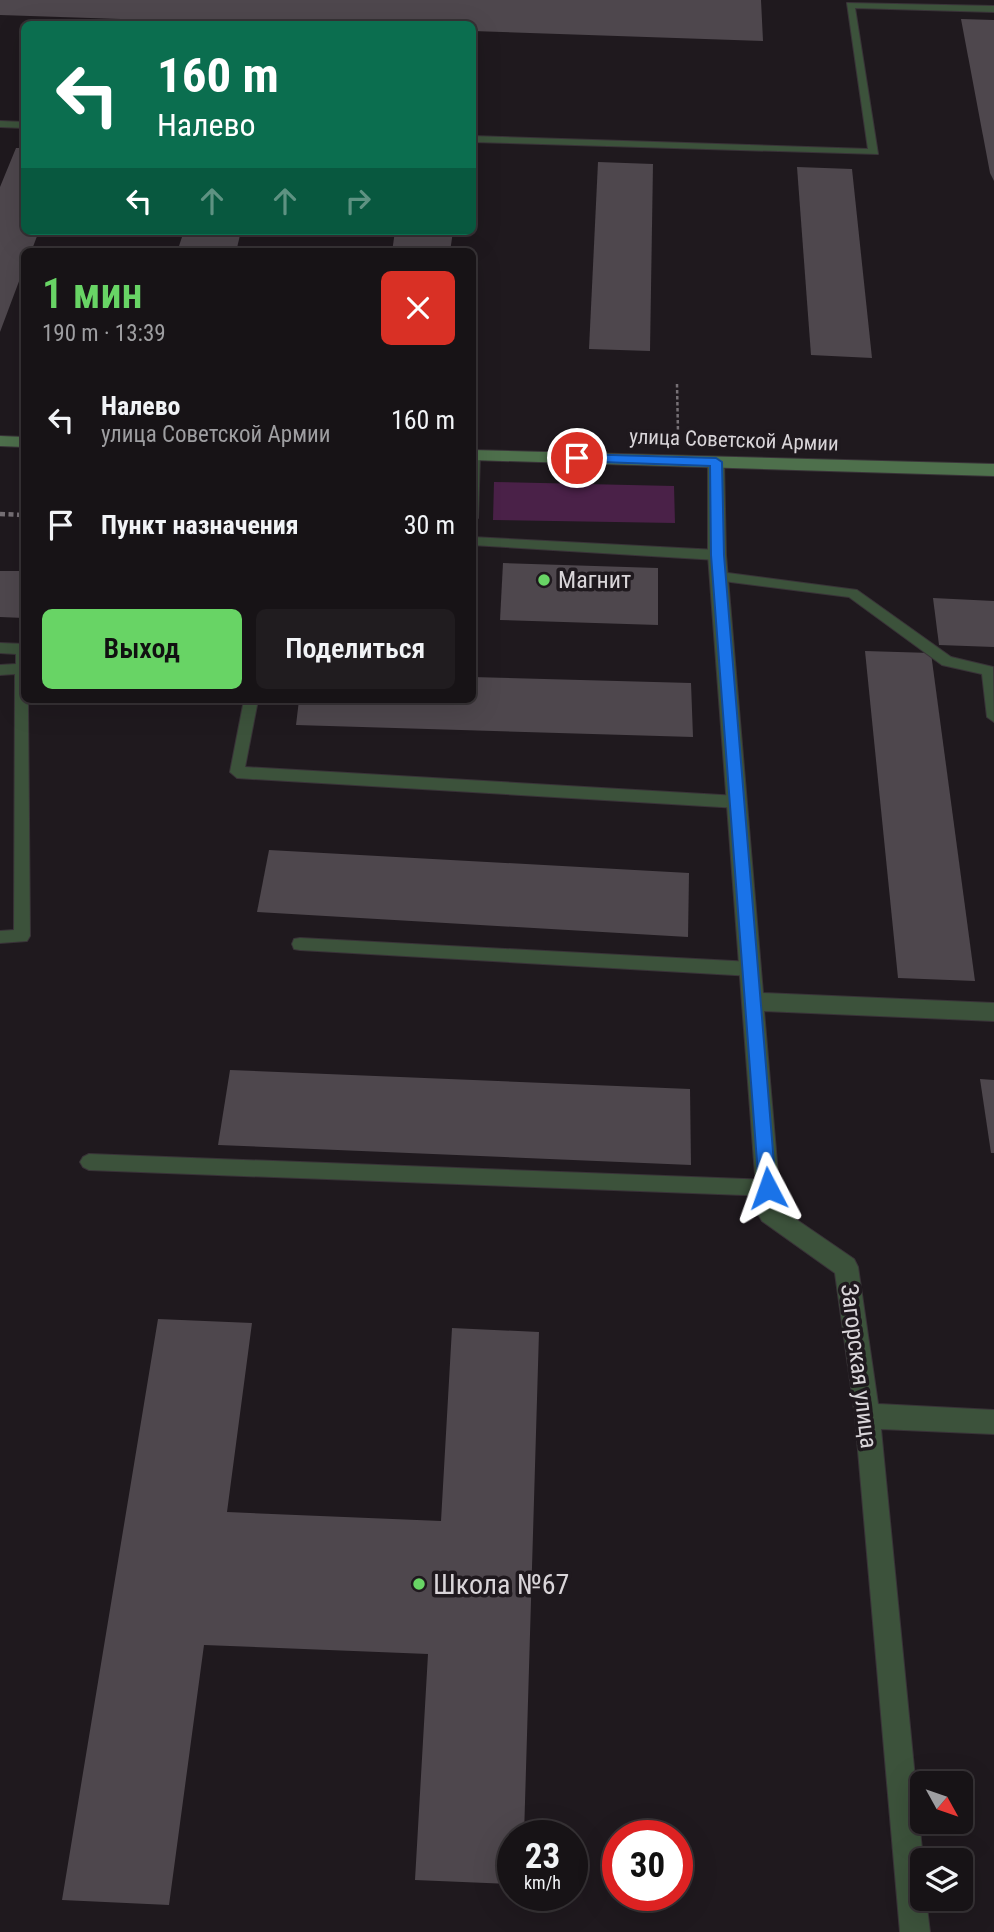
<!DOCTYPE html>
<html lang="ru">
<head>
<meta charset="utf-8">
<style>
  :root { --surface:#171316; --page:#201c1f; --text:#f1f3f6; --muted:#9e9ea1; --line:#363235; --accent:#68d465 }
  body { margin:0; font-family:"Roboto Condensed",sans-serif; background:var(--page); color:var(--text); height:100vh; display:flex; flex-direction:column; font-size:26px; white-space:nowrap }
  * { box-sizing:border-box; margin:0 }
  p { font-size:23px; color:var(--muted) }
  .icon { flex:none; width:38px; height:38px; fill:none; stroke:currentColor; stroke-width:2; stroke-linecap:round; stroke-linejoin:round }
  .map { position:relative; flex:1; overflow:hidden }
  .drawer { position:absolute; left:21px; top:248px; width:455px; height:455px; display:flex; flex-direction:column; background:var(--surface); border-radius:10px; box-shadow:0 7px 28px #0002,0 0 0 2px var(--line) }
  .drawer>* { flex:none }
  .top-card { position:absolute; left:21px; top:21px; width:455px; height:214px; border-radius:10px; box-shadow:0 7px 28px #0002,0 0 0 2px var(--line); background:#0b6e4f; color:#fff; overflow:hidden }
  .needle { width:46px; rotate:130deg }
  .buttons { position:absolute; left:910px; top:1771px; display:grid; gap:14px }
  .buttons a { display:grid; place-items:center; width:63px; height:63px; border-radius:10px; background:var(--surface); box-shadow:0 7px 28px #0002,0 0 0 2px var(--line); font-size:35px }
  .speed { position:absolute; left:497px; top:1820px; display:flex; gap:14px; font-size:35px; font-weight:700; text-align:center }
  .speed>* { display:grid; place-content:center; width:91px; height:91px; border-radius:50%; background:var(--surface); box-shadow:0 7px 28px #0002,0 0 0 2px var(--line); line-height:1 }
  .speed small { font-size:18px; font-weight:400 }
  .speed .limit { border:10px solid #d22; background:#fff; color:#111 }
  .pin { position:absolute; display:grid; place-items:center; width:60px; height:60px; color:#fff; margin:-30px; border:4px solid #fff; border-radius:50%; box-shadow:0 2px 7px #0007 }
  .me { position:absolute; width:77px; margin:-38px; rotate:356deg; stroke-linejoin:round; filter:drop-shadow(0 0 5px #0008) }
  .turn { display:flex; align-items:center; gap:24px; height:147px; padding:0 21px; font-size:32px }
  .turn .icon { width:91px; height:91px; stroke-width:2.5 }
  .turn b { display:block; font-size:49px; line-height:60px }
  .lanes { display:flex; align-items:center; height:66px; padding:0 21px; background:#0003; justify-content:center; gap:35px; direction:ltr }
  .lanes .off { opacity:.35 }
  .round { display:grid; place-items:center; flex:none; width:74px; height:74px; border-radius:10px; background:var(--page) }
  .headline { display:flex; align-items:center; justify-content:space-between; height:119px; padding:0 21px }
  h1 { font-size:42px; font-weight:600; line-height:52px; color:var(--accent) }
  .primary-button { display:flex; gap:14px; margin-top:auto; padding:14px 21px }
  .primary-button a { flex:1; height:80px; border-radius:10px; background:var(--accent); color:#111; font-size:28px; font-weight:600; line-height:80px; text-align:center }
  .primary-button a+a { background:var(--page); color:var(--text) }
  ul { padding:0; list-style:none }
  li { display:flex; align-items:center; gap:21px; height:105px; padding:0 21px }
  li div { flex:1 }
  li b { display:block; font-size:26px }
  li em { font-style:normal }
  .map>svg:first-child { display:block }
</style>
</head>
<body>
<div class="map">
<svg width="994" height="1932" viewBox="0 0 994 1932">
  <rect width="100%" height="100%" fill="#1f191e"/>
  <path fill="#4a2148" d="M 494,482 L 674,486 L 675,523 L 493,520 Z"/>
  <g fill="#4e474d">
    <path d="M 0,0 L 761,0 L 763,41 L 472,31 L 472,24 L 275,24 L 0,15 Z"/>
    <path d="M 961,19 L 994,20 L 994,181 L 990,173 Z"/>
    <path d="M 16,148 L 24,148 L 24,231 L 39,231 L 31,252 L 24,252 L 24,268 L 0,332 L 0,187 Z"/>
    <path d="M 598,162 L 653,164 L 650,351 L 589,349 Z"/>
    <path d="M 797,167 L 852,169 L 872,358 L 811,355 Z"/>
    <path d="M 184,231 L 241,231 L 236,252 L 177,252 Z"/>
    <path d="M 395,231 L 453,231 L 450,252 L 392,252 Z"/>
    <path d="M 503,563 L 658,568 L 658,625 L 500,620 Z"/>
    <path d="M 0,571 L 24,571 L 24,618 L 0,617 Z"/>
    <path d="M 933,598 L 994,601 L 994,647 L 939,645 Z"/>
    <path d="M 865,651 L 931,653 L 975,981 L 898,978 Z"/>
    <path d="M 472,677 L 691,683 L 693,737 L 296,725 L 299,700 L 472,700 Z"/>
    <path d="M 269,850 L 689,873 L 688,937 L 257,912 Z"/>
    <path d="M 230,1070 L 690,1089 L 691,1165 L 218,1145 Z"/>
    <path d="M 980,1079 L 994,1080 L 994,1153 L 991,1153 Z"/>
    <path d="M 158,1319 L 252,1323 L 227,1512 L 441,1521 L 452,1328 L 539,1332 L 524,1836 L 513,1836 L 513,1884 L 415,1880 L 428,1654 L 204,1645 L 169,1905 L 62,1900 Z"/>
  </g>
  <g fill="none" stroke-linecap="round" stroke-linejoin="round">
    <defs>
      <g id="lane">
        <path d="M 847,3 L 994,6 L 994,12 L 855,8 L 878,154 L 472,142 L 472,136 L 868,149 Z"/>
        <path d="M 0,121 L 24,122 L 24,128 L 0,127 Z"/>
        <path d="M 472,451 L 480,455 L 478,518 L 472,522 Z"/>
        <path d="M 472,537 L 717,550 L 724,555 L 717,560 L 472,545 Z"/>
        <path d="M 720,572 L 857,590 L 951,657 L 993,667 L 994,722 L 987,717 L 982,674 L 942,665 L 849,597 L 715,580 L 715,574 Z"/>
        <path d="M 0,643 L 24,644 L 24,700 L 28,700 L 30,936 L 27,941 L 0,943 L 0,931 L 14,930 L 15,674 L 0,675 L 0,665 L 16,664 L 16,654 L 0,653 Z"/>
        <path d="M 244,700 L 258,700 L 245,767 L 738,796 L 745,802 L 738,808 L 237,778 L 230,772 Z"/>
        <path d="M 300,938 L 752,962 L 758,964 L 760,969 L 758,974 L 752,976 L 300,950 L 294,949 L 292,944 L 294,939 Z"/>
        <path d="M 89,1154 L 768,1180 L 774,1182 L 777,1188 L 774,1194 L 768,1196 L 89,1170 L 83,1167 L 80,1162 L 83,1157 Z"/>
      </g>
      <path id="street" d="M 716,457 L 724,462 L 726,555 L 763,993 L 994,1003 L 994,1021 L 764,1011 L 781,1209 L 854,1259 L 858,1267 L 878,1404 L 994,1410 L 994,1434 L 881,1429 L 923,1860 L 922,1899 L 926,1899 L 930,1932 L 900,1932 L 855,1416 L 835,1273 L 762,1221 L 758,1214 L 708,555 L 708,462 Z"/>
      <g id="secondary">
        <path d="M 0,436 L 24,437 L 24,447 L 0,446 Z"/>
        <path d="M 472,450 L 994,464 L 994,476 L 472,460 Z"/>
      </g>
    </defs>
    <use href="#lane" stroke="#393338" stroke-width="2"/>
    <use href="#street" stroke="#393338" stroke-width="2"/>
    <use href="#secondary" stroke="#393338" stroke-width="2"/>
    <path stroke="#767075" stroke-width="2.5" stroke-dasharray="3.5 2.5" stroke-linecap="butt" d="M 677,384 L 678,432"/>
    <path stroke="#767075" stroke-width="4.5" stroke-dasharray="5 3.5" stroke-linecap="butt" d="M 0,514 L 24,515"/>
    <use href="#lane" fill="#3c523b" fill-rule="evenodd"/>
    <use href="#street" fill="#3c523b" fill-rule="evenodd"/>
    <use href="#secondary" fill="#4e704c" fill-rule="evenodd"/>
  </g>
  <path fill="#1a73e8" stroke="#114b97" stroke-width="2" d="M 577,454 L 716,458 L 722,462 L 724,555 L 776,1188 L 774,1193 L 768,1196 L 762,1193 L 759,1188 L 711,555 L 710,466 L 573,461 L 573,455 Z"/>
  <g fill="#68d465" stroke="#1f191e" stroke-width="2.5">
    <circle cx="544" cy="580" r="7"/>
    <circle cx="419" cy="1584" r="7"/>
  </g>
  <g text-anchor="middle" dominant-baseline="central" stroke-width="7" stroke-linejoin="round" paint-order="stroke">
    <g font-size="21" fill="#d9d5d9" stroke="#1f191e">
      <text transform="translate(734 440) rotate(2)">улица Советской Армии</text>
    </g>
    <g font-size="24" fill="#d9d5d9" stroke="#1f191e" text-anchor="start">
      <text x="558" y="580">Магнит</text>
    </g>
    <g font-size="24" fill="#d9d5d9" stroke="#1f191e">
      <text transform="translate(859 1366) rotate(83)">Загорская улица</text>
    </g>
    <g font-size="28" fill="#d9d5d9" stroke="#1f191e" text-anchor="start">
      <text x="433" y="1584">Школа №67</text>
    </g>
  </g>
</svg>
<div class="buttons">
<a><svg class="needle" viewBox="-14 -14 28 28"><path d="M0-13l5 13h-10z" fill="#e53935"/><path d="M0 13l5-13h-10z" fill="#9e9ea1"/></svg></a>
<a><svg class="icon" aria-label="layers" viewBox="0 0 24 24"><path d="M12 4l9 5-9 5-9-5zM3 14l9 5 9-5"/></svg></a>
</div>
<div class="speed"><div>23<small>km/h</small></div><div class="limit">30</div></div>
<div class="pin" style="left:577px;top:458px;background:#d93025"><svg class="icon" aria-label="arrive" viewBox="0 0 24 24"><path d="M6 21V4h12l-3 4 3 4H6"/></svg></div>
<svg class="me" style="left:768px;top:1188px" viewBox="-20 -20 40 40"><path d="M0-17L14 15 0 8-14 15z" fill="#1a73e8" stroke="#fff" stroke-width="4"/></svg>
<div class="top-card">
<div class="turn"><svg class="icon" aria-label="left" viewBox="0 0 24 24"><path d="M17 20v-9H6M10 6l-5 5 5 5"/></svg><div><b>160 m</b>Налево</div></div>
<div class="lanes"><svg class="icon" aria-label="left" viewBox="0 0 24 24"><path d="M17 20v-9H6M10 6l-5 5 5 5"/></svg><svg class="icon off" aria-label="ahead" viewBox="0 0 24 24"><path d="M12 20V5M6 11l6-6 6 6"/></svg><svg class="icon off" aria-label="ahead" viewBox="0 0 24 24"><path d="M12 20V5M6 11l6-6 6 6"/></svg><svg class="icon off" aria-label="right" viewBox="0 0 24 24"><path d="M7 20v-9h11M14 6l5 5-5 5"/></svg></div>
</div>
<section class="drawer">
<div class="headline"><div><h1>1 мин</h1><p>190 m · 13:39</p></div><a class="round" style="background:#d93025;color:#fff"><svg class="icon" aria-label="close" viewBox="0 0 24 24"><path d="M6 6l12 12M18 6L6 18"/></svg></a></div>
<ul>
<li><svg class="icon" aria-label="left" viewBox="0 0 24 24"><path d="M17 20v-9H6M10 6l-5 5 5 5"/></svg><div><b>Налево</b><p>улица Советской Армии</p></div><em>160 m</em></li>
<li><svg class="icon" aria-label="arrive" viewBox="0 0 24 24"><path d="M6 21V4h12l-3 4 3 4H6"/></svg><div><b>Пункт назначения</b></div><em>30 m</em></li>
</ul>
<div class="primary-button"><a>Выход</a><a>Поделиться</a></div>
</section>
</div>
</body>
</html>
